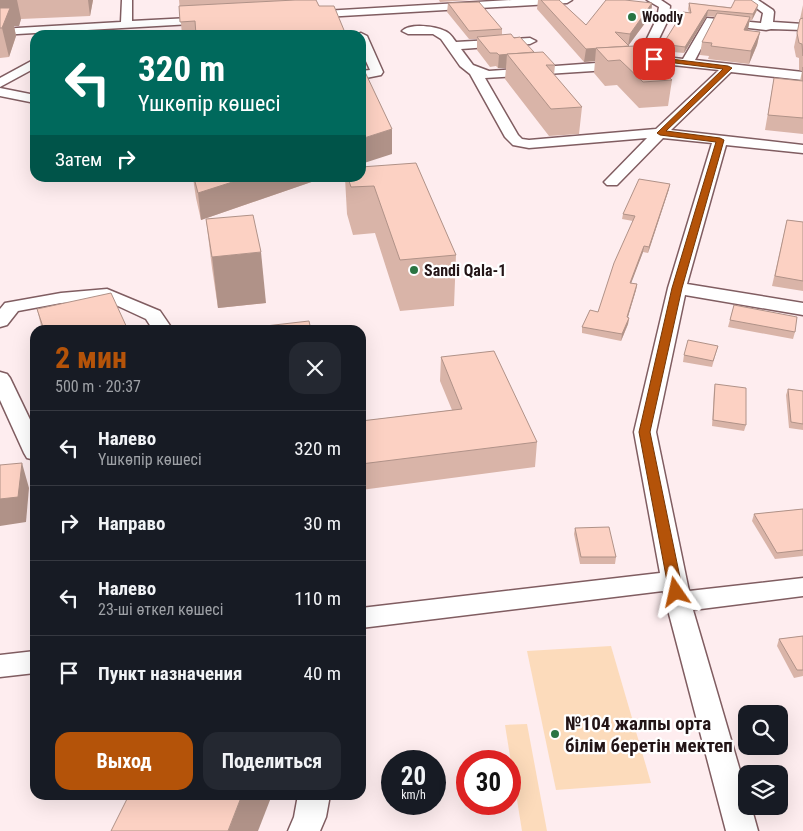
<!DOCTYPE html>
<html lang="ru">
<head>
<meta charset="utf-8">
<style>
  :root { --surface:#171b24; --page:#242831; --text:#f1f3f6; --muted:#9ea1a6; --line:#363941; --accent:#b45309 }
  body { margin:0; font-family:"Roboto Condensed",sans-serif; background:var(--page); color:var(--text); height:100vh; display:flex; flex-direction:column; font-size:19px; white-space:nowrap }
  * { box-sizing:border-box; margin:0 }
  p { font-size:16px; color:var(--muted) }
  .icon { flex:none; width:28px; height:28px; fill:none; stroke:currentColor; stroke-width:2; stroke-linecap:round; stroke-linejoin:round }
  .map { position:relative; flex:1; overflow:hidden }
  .details { position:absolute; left:30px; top:325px; width:336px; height:475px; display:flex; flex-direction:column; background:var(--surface); border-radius:15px; box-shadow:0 5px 20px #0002 }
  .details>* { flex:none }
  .guide { position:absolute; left:30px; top:30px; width:336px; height:152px; border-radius:15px; box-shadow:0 5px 20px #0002; background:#00695c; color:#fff; overflow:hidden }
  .fabs { position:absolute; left:738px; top:705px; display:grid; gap:10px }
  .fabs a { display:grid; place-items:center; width:50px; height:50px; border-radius:10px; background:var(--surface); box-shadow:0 5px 20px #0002; font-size:25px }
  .speed { position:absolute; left:381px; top:750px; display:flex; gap:10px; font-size:25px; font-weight:700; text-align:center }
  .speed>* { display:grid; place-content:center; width:65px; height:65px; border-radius:50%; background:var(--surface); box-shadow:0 5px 20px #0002; line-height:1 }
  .speed small { font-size:12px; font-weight:400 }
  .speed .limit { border:8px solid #d22; background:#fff; color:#111 }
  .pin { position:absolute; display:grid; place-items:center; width:42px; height:42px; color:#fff; margin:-21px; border-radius:10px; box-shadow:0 2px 8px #0006 }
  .me { position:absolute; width:55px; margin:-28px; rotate:349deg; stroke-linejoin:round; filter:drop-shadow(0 0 4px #0008) }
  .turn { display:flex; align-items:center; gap:18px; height:105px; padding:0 25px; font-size:22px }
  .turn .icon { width:65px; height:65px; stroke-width:2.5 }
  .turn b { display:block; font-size:35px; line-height:42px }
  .then { display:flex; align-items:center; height:48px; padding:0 25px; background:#0003; gap:10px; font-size:19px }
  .round { display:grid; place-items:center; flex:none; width:52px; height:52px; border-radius:15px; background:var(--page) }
  .head { display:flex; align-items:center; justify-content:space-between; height:85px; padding:0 25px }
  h1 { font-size:30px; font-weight:700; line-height:38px; color:var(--accent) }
  .action { display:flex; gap:10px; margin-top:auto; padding:10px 25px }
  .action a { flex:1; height:58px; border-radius:15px; background:var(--accent); color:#fff; font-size:20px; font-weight:700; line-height:58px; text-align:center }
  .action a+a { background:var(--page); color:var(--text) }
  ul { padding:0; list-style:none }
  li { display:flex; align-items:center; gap:15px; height:75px; padding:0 25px; border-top:1px solid var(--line) }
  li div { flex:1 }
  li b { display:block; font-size:19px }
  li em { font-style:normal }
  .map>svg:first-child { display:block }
</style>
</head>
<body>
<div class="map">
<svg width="803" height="831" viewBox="0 0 803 831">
  <rect width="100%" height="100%" fill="#feedef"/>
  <g fill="#fcdbbb">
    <path d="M 611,646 L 651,783 L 556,790 L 527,651 Z"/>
    <path d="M 527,724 L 547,831 L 522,831 L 505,725 Z"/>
  </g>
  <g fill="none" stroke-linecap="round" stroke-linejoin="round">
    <defs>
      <g id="minor">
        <path d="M 122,0 L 132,0 L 132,21 L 209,17 L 215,20 L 209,23 L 0,35 L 0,29 L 121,22 Z"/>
        <path d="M 512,0 L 572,0 L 567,3 L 307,18 L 302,15 L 307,12 Z"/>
        <path d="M 647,0 L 661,0 L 670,6 L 669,18 L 653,51 L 657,56 L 683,59 L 707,18 L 761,23 L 763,13 L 746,0 L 758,0 L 773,10 L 774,12 L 773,22 L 803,24 L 803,30 L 771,29 L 766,30 L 714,24 L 695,60 L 803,72 L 803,80 L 731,72 L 671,130 L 803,145 L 803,153 L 726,145 L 687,284 L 803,303 L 803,315 L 685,295 L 656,432 L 689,591 L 803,578 L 803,596 L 693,610 L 746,791 L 746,806 L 751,806 L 758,831 L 726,831 L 663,591 L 361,628 L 361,608 L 660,573 L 634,432 L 668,288 L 712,143 L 663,138 L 617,185 L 607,185 L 604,182 L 607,179 L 647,138 L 529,148 L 513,145 L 505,137 L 470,74 L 460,66 L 441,39 L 433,34 L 408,34 L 402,31 C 410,23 435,26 445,31 C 450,33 453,38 456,42 L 530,38 L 536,41 L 530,44 L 461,49 L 473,65 L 489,71 L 637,60 L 646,57 L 641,51 L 657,18 L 659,7 ZM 654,63 L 719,70 L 656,129 L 529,140 L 522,139 L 518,135 L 485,78 L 639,68 Z"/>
        <path d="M 361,33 L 367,36 L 383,72 L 381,75 L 361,79 L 361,71 L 370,70 L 361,50 L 361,35 L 356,35 Z"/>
        <path d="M 35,59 L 35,68 L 0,87 L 0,78 Z"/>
        <path d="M 0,88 L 35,95 L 35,103 L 0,96 Z"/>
        <path d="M 107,289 L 160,311 L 173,330 L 153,330 L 146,319 L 105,300 L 61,303 L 18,311 L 7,325 L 0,327 L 0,309 L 5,303 L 61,293 Z"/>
        <path d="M 0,372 L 7,374 L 10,378 L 35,430 L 35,460 L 27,458 L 24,453 L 0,400 Z"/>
        <path d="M 35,651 L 35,673 L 0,677 L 0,655 Z"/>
        <path d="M 298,795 L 330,795 L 326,817 L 320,831 L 288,831 L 294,817 Z"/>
      </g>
    </defs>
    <use href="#minor" stroke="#805d61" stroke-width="3"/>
    <use href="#minor" fill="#fff" fill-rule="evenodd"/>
  </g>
  <g fill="#d9b4a8">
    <path d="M 0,0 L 93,0 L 90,16 L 21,19 L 19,26 L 14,26 L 16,36 L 9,57 L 0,58 Z"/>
    <path d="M 179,0 L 316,0 L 319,6 L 346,35 L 182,35 Z"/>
    <path d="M 439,0 L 470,0 L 440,2 Z"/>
    <path d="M 538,0 L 559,0 L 586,25 L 652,3 L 651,15 L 628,46 L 672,80 L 668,106 L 639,108 L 617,85 L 605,86 L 594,73 L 595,61 L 584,62 L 537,9 Z"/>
    <path d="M 448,3 L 502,29 L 502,35 L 514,38 L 534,52 L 555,65 L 554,75 L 582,107 L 579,134 L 549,136 L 505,79 L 506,68 L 498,68 L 496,66 L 490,67 L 477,50 L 477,39 L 469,39 L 447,12 Z"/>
    <path d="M 689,3 L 757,10 L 752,20 L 750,20 L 747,31 L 760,32 L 757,45 L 749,64 L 708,59 L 709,56 L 700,55 L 702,42 L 715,17 L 707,16 L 684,53 L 662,51 L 663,44 L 689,13 L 688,9 Z"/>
    <path d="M 803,5 L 803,134 L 765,130 L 774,78 L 800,81 L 802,71 L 799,70 L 799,58 L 796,57 L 794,47 Z"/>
    <path d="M 361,167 L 456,255 L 454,306 L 400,311 L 375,233 L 353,235 L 347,214 L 345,178 L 361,178 Z"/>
    <path d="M 193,178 L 323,178 L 201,220 L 196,198 Z"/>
    <path d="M 669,189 L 648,253 L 643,252 L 631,283 L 637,284 L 636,290 L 628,317 L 629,318 L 628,324 L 621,341 L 582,333 L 582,327 L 598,312 L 633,221 L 622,219 L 623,214 Z"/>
    <path d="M 206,219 L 266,303 L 218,308 L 212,268 Z"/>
    <path d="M 787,220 L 803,222 L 803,291 L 772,286 Z"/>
    <path d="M 734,305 L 795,332 L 793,339 L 728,327 Z"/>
    <path d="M 37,309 L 128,330 L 42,330 Z"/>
    <path d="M 718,346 L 712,367 L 683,362 L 684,355 Z"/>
    <path d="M 441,357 L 537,442 L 535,467 L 361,490 L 361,421 L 452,410 L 440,381 Z"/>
    <path d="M 715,384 L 746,425 L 744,431 L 712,426 L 714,390 Z"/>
    <path d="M 788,389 L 803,391 L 803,430 L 789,428 L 786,395 Z"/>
    <path d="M 803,509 L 803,556 L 775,559 L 752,521 L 754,514 Z"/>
    <path d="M 575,528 L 616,557 L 615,564 L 580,564 L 574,534 Z"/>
    <path d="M 803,636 L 803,676 L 794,678 L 777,646 L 779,639 Z"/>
  </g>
  <g fill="#b09288">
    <path d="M 0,0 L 17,0 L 21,19 L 19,26 L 14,26 L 16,36 L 9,57 L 2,28 L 0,28 Z"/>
    <path d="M 88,0 L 93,0 L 90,16 Z"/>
    <path d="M 652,3 L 651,15 L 628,46 L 630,34 Z"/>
    <path d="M 758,5 L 757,10 L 752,20 L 753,14 Z"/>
    <path d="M 708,10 L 707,16 L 684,53 L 685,47 Z"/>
    <path d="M 750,17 L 748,30 L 742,43 L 744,30 Z"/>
    <path d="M 760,32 L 757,45 L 749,64 L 751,51 Z"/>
    <path d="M 586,49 L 596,49 L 595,61 L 584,62 Z"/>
    <path d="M 507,54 L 506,68 L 498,68 L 499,55 Z"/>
    <path d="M 392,129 L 392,154 L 361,164 L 361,139 Z"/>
    <path d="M 245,178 L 323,178 L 201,220 L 198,193 Z"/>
    <path d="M 670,184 L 669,189 L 648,253 L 649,247 Z"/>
    <path d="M 644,246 L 643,252 L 629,289 L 630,283 Z"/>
    <path d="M 261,252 L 266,303 L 218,308 L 212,257 Z"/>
    <path d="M 637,284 L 636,290 L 626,323 L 627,317 Z"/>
    <path d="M 629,318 L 628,324 L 621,341 L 622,334 Z"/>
    <path d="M 79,326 L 80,330 L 59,330 Z"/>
    <path d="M 22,463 L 29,488 L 26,522 L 0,526 L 0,499 Z"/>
    <path d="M 242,795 L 272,795 L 258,831 L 228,831 Z"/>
  </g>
  <g fill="#fcd1c3" stroke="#b09288">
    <path d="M 295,0 L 316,0 L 319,6 L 334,6 L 346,35 L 196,35 L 195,21 L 180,22 L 179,6 Z"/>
    <path d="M 541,0 L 559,0 L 586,25 L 606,0 L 625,0 L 652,3 L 630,34 L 615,32 L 629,46 L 586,49 Z"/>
    <path d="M 735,0 L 751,0 L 758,5 L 753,14 L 708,10 L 685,47 L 663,44 L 683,12 L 691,13 L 689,3 L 731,8 Z"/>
    <path d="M 479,2 L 502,29 L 469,31 L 448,3 Z"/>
    <path d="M 0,8 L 10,8 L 2,28 L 0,28 Z"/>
    <path d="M 717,13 L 750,17 L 744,30 L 760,32 L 751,51 L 711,46 L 712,43 L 702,42 Z"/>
    <path d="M 803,18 L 803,56 L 802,44 L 799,43 L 797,33 L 800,19 Z"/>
    <path d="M 511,34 L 514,38 L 520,37 L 534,52 L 499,55 L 497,53 L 490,53 L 477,37 Z"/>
    <path d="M 635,46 L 672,80 L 643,82 L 620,60 L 608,61 L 596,48 Z"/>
    <path d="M 543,52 L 555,65 L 546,65 L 582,107 L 551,109 L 507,54 Z"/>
    <path d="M 803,67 L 803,118 L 768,115 L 774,78 L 803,81 Z"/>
    <path d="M 361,69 L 363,72 L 365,72 L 392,129 L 361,139 Z"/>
    <path d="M 416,163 L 456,255 L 400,260 L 374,186 L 351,187 L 348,178 L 361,178 L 361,167 Z"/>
    <path d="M 194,178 L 245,178 L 198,193 Z"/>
    <path d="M 639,179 L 670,184 L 649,247 L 644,246 L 630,283 L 637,284 L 627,317 L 629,318 L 622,334 L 582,327 L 590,310 L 598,312 L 614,263 L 635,216 L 623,214 Z"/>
    <path d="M 253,215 L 261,252 L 212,257 L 206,219 Z"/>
    <path d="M 787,220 L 803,222 L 803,281 L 775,276 Z"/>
    <path d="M 111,293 L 128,330 L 81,330 L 79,326 L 59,330 L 44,330 L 37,309 Z"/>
    <path d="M 734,305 L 797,317 L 795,332 L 730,320 Z"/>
    <path d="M 309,321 L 311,330 L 248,330 L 248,328 Z"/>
    <path d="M 688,340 L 718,346 L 713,361 L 684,355 Z"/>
    <path d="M 494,351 L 537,442 L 361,464 L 361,421 L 462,409 L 441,357 Z"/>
    <path d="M 715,384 L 746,388 L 746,425 L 713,420 Z"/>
    <path d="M 788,389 L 803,391 L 803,424 L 791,422 Z"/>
    <path d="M 22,463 L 18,497 L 0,499 L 0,465 Z"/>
    <path d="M 803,509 L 803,550 L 777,553 L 754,514 Z"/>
    <path d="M 609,527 L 616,557 L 581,557 L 575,528 Z"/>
    <path d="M 803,636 L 803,670 L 797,670 L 779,639 Z"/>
    <path d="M 129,795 L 242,795 L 228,831 L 111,831 Z"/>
  </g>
  <path fill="#b45309" stroke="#753606" d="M 654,57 L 728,66 L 732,68 L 666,131 L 720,138 L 724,140 L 682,288 L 650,432 L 683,592 L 681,595 L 671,595 L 669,592 L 639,432 L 672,288 L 716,142 L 660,135 L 657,133 L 723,69 L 651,60 L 651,58 Z"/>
  <g fill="#2a7442" stroke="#fff" stroke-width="2">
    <circle cx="632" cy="17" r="5"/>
    <circle cx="414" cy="270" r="5"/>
    <circle cx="555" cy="734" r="5"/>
  </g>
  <g text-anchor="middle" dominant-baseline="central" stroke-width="4.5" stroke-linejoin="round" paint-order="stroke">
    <g font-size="14" font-weight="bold" fill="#231517" stroke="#fff" text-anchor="start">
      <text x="642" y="17">Woodly</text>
    </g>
    <g font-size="16" font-weight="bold" fill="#231517" stroke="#fff" text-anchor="start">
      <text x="424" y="270">Sandi Qala-1</text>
    </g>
    <g font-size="19" font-weight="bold" fill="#231517" stroke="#fff" text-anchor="start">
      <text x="565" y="723">№104 жалпы орта<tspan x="565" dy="22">білім беретін мектеп</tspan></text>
    </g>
  </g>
</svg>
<div class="fabs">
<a><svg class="icon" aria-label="search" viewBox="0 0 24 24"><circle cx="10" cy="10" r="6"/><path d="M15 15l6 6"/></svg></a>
<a><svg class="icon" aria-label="layers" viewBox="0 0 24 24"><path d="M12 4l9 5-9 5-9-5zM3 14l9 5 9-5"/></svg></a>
</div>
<div class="speed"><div>20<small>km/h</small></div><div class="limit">30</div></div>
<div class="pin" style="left:654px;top:59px;background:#d93025"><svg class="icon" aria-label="arrive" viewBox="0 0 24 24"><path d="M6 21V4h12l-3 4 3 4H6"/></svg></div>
<svg class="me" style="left:676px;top:592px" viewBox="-20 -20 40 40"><path d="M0-17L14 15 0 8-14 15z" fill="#b45309" stroke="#fff" stroke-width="4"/></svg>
<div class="guide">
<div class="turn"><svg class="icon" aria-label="left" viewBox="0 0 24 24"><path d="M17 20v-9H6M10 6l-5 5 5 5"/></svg><div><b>320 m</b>Үшкөпір көшесі</div></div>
<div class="then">Затем<svg class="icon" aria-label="right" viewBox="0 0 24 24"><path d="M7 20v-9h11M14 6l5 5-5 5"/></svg></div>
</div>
<section class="details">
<div class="head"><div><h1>2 мин</h1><p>500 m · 20:37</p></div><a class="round"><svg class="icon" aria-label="close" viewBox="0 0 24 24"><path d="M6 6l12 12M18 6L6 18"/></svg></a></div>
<ul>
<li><svg class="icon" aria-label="left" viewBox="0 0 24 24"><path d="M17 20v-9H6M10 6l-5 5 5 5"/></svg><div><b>Налево</b><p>Үшкөпір көшесі</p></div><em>320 m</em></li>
<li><svg class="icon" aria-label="right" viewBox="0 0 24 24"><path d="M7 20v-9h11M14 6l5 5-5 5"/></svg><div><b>Направо</b></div><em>30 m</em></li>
<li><svg class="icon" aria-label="left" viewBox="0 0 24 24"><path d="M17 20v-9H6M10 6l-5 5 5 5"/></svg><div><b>Налево</b><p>23-ші өткел көшесі</p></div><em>110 m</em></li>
<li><svg class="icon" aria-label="arrive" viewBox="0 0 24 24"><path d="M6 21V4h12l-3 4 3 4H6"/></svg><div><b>Пункт назначения</b></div><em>40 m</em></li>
</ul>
<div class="action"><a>Выход</a><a>Поделиться</a></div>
</section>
</div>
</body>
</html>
